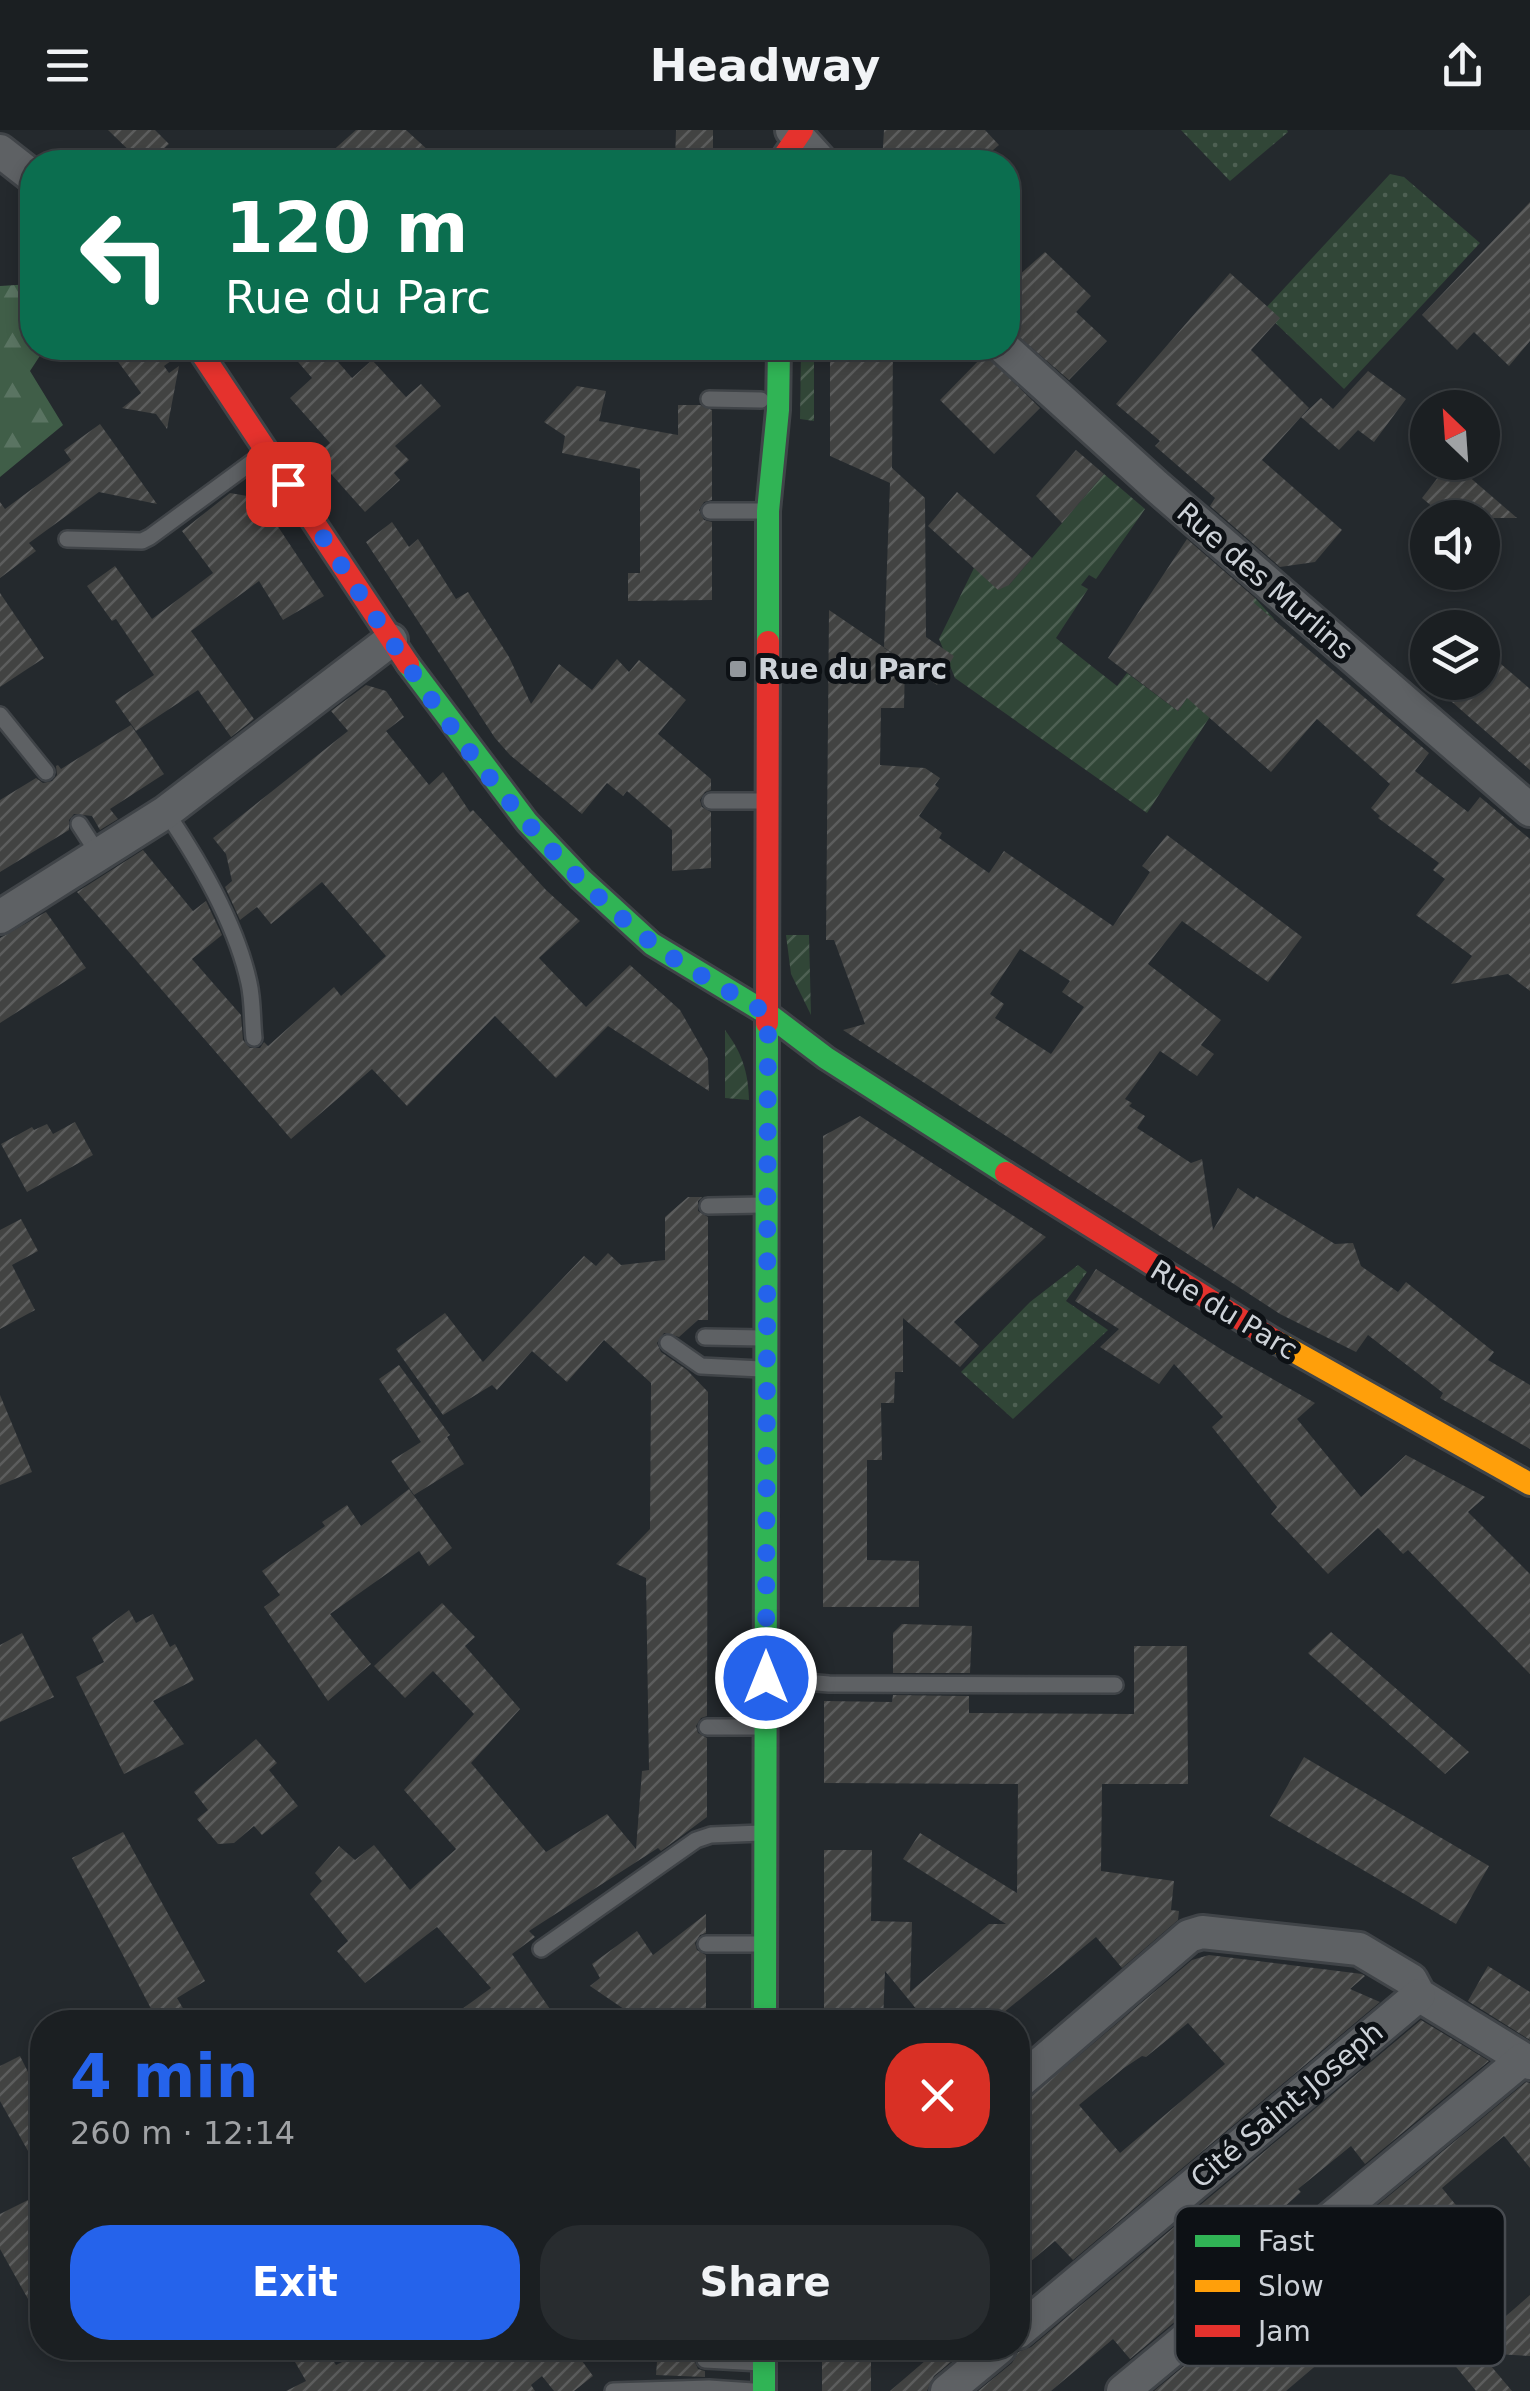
<!DOCTYPE html>
<html lang="en">
<head>
<meta charset="utf-8">
<style>
  :root { --surface:#1b1f22; --page:#282c2f; --text:#f1f3f6; --muted:#a0a2a5; --line:#393d40; --accent:#2563eb }
  body { margin:0; font-family:"DejaVu Sans",sans-serif; background:var(--page); color:var(--text); height:100vh; display:flex; flex-direction:column; font-size:38px; white-space:nowrap }
  * { box-sizing:border-box; margin:0 }
  p { font-size:32px; color:var(--muted) }
  .icon { flex:none; width:55px; height:55px; fill:none; stroke:currentColor; stroke-width:2; stroke-linecap:round; stroke-linejoin:round }
  .map { position:relative; flex:1; overflow:hidden }
  .panel { position:absolute; left:30px; top:1880px; width:1000px; height:350px; display:flex; flex-direction:column; background:var(--surface); border-radius:40px; box-shadow:0 5px 15px #0003,0 0 0 2px var(--line) }
  .panel>* { flex:none }
  .banner { position:absolute; left:20px; top:20px; width:1000px; height:210px; border-radius:40px; box-shadow:0 5px 15px #0003,0 0 0 2px var(--line); background:#0b6e4f; color:#fff; overflow:hidden }
  .needle { width:65px; rotate:335deg }
  .buttons { position:absolute; left:1410px; top:260px; display:grid; gap:20px }
  .buttons a { display:grid; place-items:center; width:90px; height:90px; border-radius:50%; background:var(--surface); box-shadow:0 5px 15px #0003,0 0 0 2px var(--line); font-size:50px }
  .pin { position:absolute; display:grid; place-items:center; width:85px; height:85px; color:#fff; margin:-42px; border-radius:20px; box-shadow:0 5px 15px #0006 }
  .me { position:absolute; width:110px; margin:-55px; rotate:0deg; stroke-linejoin:round; filter:drop-shadow(0 0 8px #0008) }
  .turn { display:flex; align-items:center; gap:35px; height:210px; padding:0 40px; font-size:45px }
  .turn .icon { width:130px; height:130px; stroke-width:2.5 }
  .turn b { display:block; font-size:70px; line-height:85px }
  .round { display:grid; place-items:center; flex:none; width:105px; height:105px; border-radius:40px; background:var(--page) }
  .head { display:flex; align-items:center; justify-content:space-between; height:170px; padding:0 40px }
  h1 { font-size:60px; font-weight:600; line-height:75px; color:var(--accent) }
  .primary-button { display:flex; gap:20px; margin-top:auto; padding:20px 40px }
  .primary-button a { flex:1; height:115px; border-radius:40px; background:var(--accent); color:#fff; font-size:40px; font-weight:600; line-height:115px; text-align:center }
  .primary-button a+a { background:var(--page); color:var(--text) }
  header { display:flex; justify-content:space-between; align-items:center; height:130px; padding:0 40px; background:var(--surface); font-size:45px; font-weight:600 }
  .map>svg:first-child { display:block }
</style>
</head>
<body>
<header><svg class="icon" aria-label="menu" viewBox="0 0 24 24"><path d="M4 6h16M4 12h16M4 18h16"/></svg>Headway<svg class="icon" aria-label="share" viewBox="0 0 24 24"><path d="M12 15V3M7 8l5-5 5 5M5 13v7h14v-7"/></svg></header>
<div class="map">
<svg width="1530" height="2261" viewBox="0 0 1530 2261">
  <defs>
    <pattern id="grass-dots" width="8" height="8" patternUnits="userSpaceOnUse" patternTransform="scale(2.5)"><rect width="8" height="8" fill="#314637"/><path d="M2 2h.1M6 6h.1" fill="none" stroke="#4e6053" stroke-width="1.8" stroke-linecap="round"/></pattern>
    <pattern id="forest-firs" width="22" height="20" patternUnits="userSpaceOnUse" patternTransform="scale(2.5)"><rect width="22" height="20" fill="#405e48"/><path d="M5 1l3.5 6h-7zM16 11l3.5 6h-7z" fill="#5a7462"/></pattern>
    <pattern id="garden-furrows" width="10" height="10" patternUnits="userSpaceOnUse" patternTransform="scale(2.5)"><rect width="10" height="10" fill="#314637"/><path d="M-1 1l2-2M0 10L10 0M9 11l2-2" fill="none" stroke="#4e6053"/></pattern>
    <pattern id="building-hatch" width="6" height="6" patternUnits="userSpaceOnUse" patternTransform="scale(2.5)"><rect width="6" height="6" fill="#424342"/><path d="M-1 1l2-2M0 6l6-6M5 7l2-2" fill="none" stroke="#5c5d5d"/></pattern>
  </defs>
  <rect width="100%" height="100%" fill="#24292d"/>
  <g fill="url(#grass-dots)">
    <path d="M 1181,0 L 1287,0 L 1288,2 L 1230,51 Z"/>
    <path d="M 1390,44 L 1404,47 L 1480,113 L 1344,259 L 1263,181 Z"/>
    <path d="M 1078,1135 L 1087,1142 L 1066,1171 L 1108,1200 L 1013,1289 L 961,1242 L 1030,1172 Z"/>
  </g>
  <path fill="url(#forest-firs)" d="M 32,154 L 32,218 L 45,218 L 30,241 L 63,295 L 0,347 L 0,156 Z"/>
  <g fill="url(#garden-furrows)">
    <path d="M 801,218 L 814,218 L 814,291 L 800,289 Z"/>
    <path d="M 1104,344 L 1145,379 L 1096,449 L 1089,445 L 1081,455 L 1088,459 L 1056,508 L 1117,556 L 1127,543 L 1178,581 L 1255,468 L 1274,489 L 1147,683 L 955,548 L 939,509 L 974,438 L 1009,455 Z"/>
    <path d="M 786,805 L 809,805 L 811,885 L 791,844 Z"/>
    <path d="M 725,900 C 742,923 748,941 749,970 L 725,968 Z"/>
  </g>
  <g fill="url(#building-hatch)" fill-rule="evenodd">
    <path d="M 108,0 L 155,0 L 169,14 L 149,32 L 141,32 Z"/>
    <path d="M 356,0 L 406,0 L 441,32 L 320,32 Z"/>
    <path d="M 676,0 L 713,0 L 713,32 L 675,32 Z"/>
    <path d="M 884,0 L 985,0 L 999,15 L 979,32 L 882,32 Z"/>
    <path d="M 1530,72 L 1530,211 L 1509,236 L 1474,202 L 1457,220 L 1422,185 Z"/>
    <path d="M 1045,122 L 1091,166 L 1076,182 L 1107,211 L 1069,250 L 1010,199 L 1017,192 L 1008,183 L 1008,155 Z"/>
    <path d="M 1230,143 L 1280,188 L 1251,220 L 1309,278 L 1262,330 L 1342,400 L 1315,432 L 1280,437 L 1210,376 L 1215,368 L 1155,316 L 1160,311 L 1116,274 Z"/>
    <path d="M 108,218 L 172,218 L 175,228 L 164,236 L 169,243 L 179,236 L 167,299 L 156,284 L 122,278 L 141,263 Z"/>
    <path d="M 286,218 L 326,218 L 352,248 L 372,230 L 406,267 L 421,254 L 441,276 L 395,316 L 409,330 L 394,343 L 400,350 L 365,382 L 315,326 L 330,313 L 290,268 L 312,248 Z"/>
    <path d="M 830,218 L 893,218 L 892,338 L 925,368 L 926,507 L 954,526 L 937,555 L 905,532 L 904,578 L 881,578 L 880,635 L 925,638 L 940,648 L 935,655 L 939,658 L 919,686 L 942,703 L 939,708 L 989,743 L 1004,721 L 1113,796 L 1150,742 L 1142,736 L 1167,705 L 1302,807 L 1268,852 L 1182,791 L 1148,834 L 1221,890 L 1201,915 L 1214,924 L 1197,946 L 1160,921 L 1125,969 L 1132,973 L 1129,976 L 1145,986 L 1137,998 L 1191,1033 L 1202,1029 L 1213,1100 L 1238,1058 L 1254,1069 L 1256,1066 L 1335,1114 L 1353,1113 L 1361,1136 L 1398,1162 L 1406,1152 L 1494,1222 L 1488,1230 L 1530,1255 L 1530,1319 L 1440,1268 L 1443,1263 L 1368,1205 L 1356,1222 L 1280,1184 L 843,900 L 865,894 L 834,810 L 826,810 L 829,480 L 904,531 L 884,518 L 890,353 L 830,326 ZM 1020,819 L 1070,851 L 1062,862 L 1084,877 L 1051,924 L 995,888 L 1004,874 L 990,864 Z"/>
    <path d="M 985,224 L 1040,278 L 994,324 L 940,270 Z"/>
    <path d="M 1368,241 L 1406,269 L 1374,312 L 1358,300 L 1339,320 L 1301,287 L 1321,268 L 1333,279 Z"/>
    <path d="M 577,256 L 606,261 L 599,291 L 678,305 L 678,275 L 700,275 L 712,280 L 712,370 L 704,372 L 699,380 L 704,390 L 712,392 L 712,470 L 628,471 L 628,443 L 640,443 L 640,339 L 562,323 L 565,306 L 544,292 Z"/>
    <path d="M 100,294 L 157,374 L 99,362 L 29,413 L 36,421 L 0,448 L 0,372 L 5,379 L 71,330 L 64,320 Z"/>
    <path d="M 1076,320 L 1104,344 L 1062,393 L 1036,366 Z"/>
    <path d="M 1450,332 L 1452,332 L 1517,388 L 1446,388 L 1422,368 Z"/>
    <path d="M 957,362 L 1032,428 L 1009,455 L 998,460 L 928,396 Z"/>
    <path d="M 230,363 L 259,368 L 324,466 L 283,490 L 259,451 L 191,501 L 254,589 L 231,607 L 198,560 L 136,601 L 115,571 L 154,545 L 116,489 L 112,491 L 87,456 L 115,436 L 152,489 L 213,443 L 182,401 Z"/>
    <path d="M 392,392 L 409,417 L 418,409 L 456,469 L 468,462 L 509,527 L 531,574 L 559,534 L 592,560 L 617,529 L 629,542 L 639,530 L 686,570 L 658,604 L 711,649 L 711,660 L 705,662 L 700,670 L 702,677 L 711,682 L 711,738 L 672,741 L 672,700 L 627,661 L 623,666 L 607,653 L 582,684 L 510,625 L 495,608 L 366,412 Z"/>
    <path d="M 1187,409 L 1255,468 L 1253,472 L 1429,623 L 1415,641 L 1468,682 L 1480,667 L 1530,709 L 1530,861 L 1508,844 L 1451,854 L 1472,826 L 1416,785 L 1445,749 L 1433,740 L 1439,733 L 1378,688 L 1380,686 L 1371,678 L 1390,654 L 1317,589 L 1271,642 L 1187,568 L 1178,581 L 1108,528 Z"/>
    <path d="M 0,463 L 44,528 L 0,557 Z"/>
    <path d="M 1501,534 L 1530,559 L 1530,640 L 1429,552 L 1482,552 L 1483,544 Z"/>
    <path d="M 366,555 L 386,561 L 404,587 L 386,601 L 429,655 L 443,642 L 470,682 L 473,680 L 546,760 L 580,791 L 539,828 L 586,877 L 630,835 L 680,880 L 708,929 L 709,961 L 608,896 L 556,948 L 495,886 L 407,976 L 372,939 L 291,1009 L 77,762 L 143,720 L 193,781 L 206,771 L 222,805 L 192,829 L 241,885 L 243,910 L 250,918 L 260,918 L 264,912 L 268,916 L 334,857 L 341,866 L 386,826 L 322,752 L 271,794 L 257,777 L 240,790 L 225,757 L 232,751 L 226,724 L 213,708 L 348,601 L 331,581 Z"/>
    <path d="M 131,595 L 164,644 L 110,679 L 118,689 L 100,700 L 92,686 L 74,684 L 69,690 L 69,700 L 0,742 L 0,670 L 36,648 L 43,653 L 52,651 L 57,645 L 56,636 L 58,635 L 61,639 Z"/>
    <path d="M 46,782 L 86,838 L 0,893 L 0,808 Z"/>
    <path d="M 860,986 L 1046,1107 L 954,1192 L 979,1216 L 960,1237 L 903,1188 L 903,1242 L 895,1242 L 894,1273 L 881,1273 L 882,1330 L 867,1330 L 867,1430 L 919,1431 L 919,1477 L 823,1477 L 823,1006 Z"/>
    <path d="M 75,992 L 93,1025 L 27,1062 L 1,1014 L 32,997 L 34,1000 L 47,994 L 53,1004 Z"/>
    <path d="M 688,1067 L 702,1067 L 698,1071 L 698,1081 L 708,1087 L 708,1190 L 698,1190 L 679,1207 L 664,1203 L 657,1213 L 661,1222 L 687,1240 L 708,1262 L 707,1586 L 701,1588 L 696,1596 L 698,1603 L 707,1608 L 707,1687 L 661,1721 L 658,1718 L 529,1801 L 535,1807 L 512,1824 L 559,1892 L 444,1892 L 491,1858 L 437,1797 L 365,1853 L 337,1821 L 348,1811 L 310,1764 L 322,1751 L 315,1743 L 339,1716 L 355,1730 L 374,1715 L 410,1760 L 456,1719 L 404,1660 L 474,1584 L 433,1541 L 405,1568 L 374,1536 L 442,1473 L 475,1507 L 465,1516 L 520,1579 L 471,1633 L 546,1722 L 607,1684 L 636,1719 L 642,1641 L 649,1640 L 646,1448 L 616,1434 L 650,1399 L 651,1253 L 604,1210 L 567,1252 L 532,1221 L 497,1260 L 492,1255 L 443,1285 L 396,1219 L 445,1183 L 483,1232 L 584,1126 L 596,1136 L 608,1123 L 621,1135 L 665,1130 L 665,1087 Z"/>
    <path d="M 21,1089 L 38,1121 L 12,1135 L 35,1180 L 0,1199 L 0,1100 Z"/>
    <path d="M 1096,1139 L 1227,1223 L 1315,1273 L 1297,1289 L 1361,1367 L 1406,1325 L 1485,1367 L 1468,1382 L 1530,1444 L 1530,1544 L 1408,1420 L 1403,1424 L 1378,1398 L 1328,1444 L 1271,1384 L 1277,1377 L 1212,1297 L 1223,1287 L 1174,1234 L 1159,1254 L 1100,1217 L 1119,1199 L 1075,1171 Z"/>
    <path d="M 399,1235 L 450,1305 L 447,1307 L 464,1334 L 414,1365 L 391,1331 L 421,1312 L 379,1249 Z"/>
    <path d="M 0,1265 L 32,1342 L 0,1355 Z"/>
    <path d="M 409,1359 L 452,1418 L 429,1436 L 419,1421 L 330,1484 L 371,1534 L 328,1571 L 264,1477 L 280,1465 L 262,1441 L 325,1396 L 322,1392 L 347,1375 L 361,1396 Z"/>
    <path d="M 129,1480 L 136,1493 L 153,1484 L 170,1517 L 175,1514 L 194,1550 L 153,1571 L 184,1614 L 124,1644 L 76,1547 L 104,1532 L 92,1508 Z"/>
    <path d="M 902,1494 L 972,1496 L 970,1543 L 893,1543 L 893,1503 Z"/>
    <path d="M 1331,1502 L 1469,1622 L 1445,1644 L 1308,1523 Z"/>
    <path d="M 22,1503 L 54,1567 L 0,1592 L 0,1515 Z"/>
    <path d="M 1134,1516 L 1187,1516 L 1188,1654 L 1102,1654 L 1101,1741 L 1174,1751 L 1171,1780 L 1179,1781 L 1178,1790 L 1122,1838 L 1096,1807 L 992,1892 L 927,1892 L 885,1841 L 883,1892 L 824,1892 L 824,1720 L 872,1720 L 871,1791 L 912,1792 L 910,1862 L 989,1794 L 1006,1794 L 903,1729 L 920,1703 L 1017,1763 L 1018,1654 L 824,1653 L 824,1571 L 892,1572 L 893,1565 L 969,1566 L 969,1583 L 1134,1584 Z"/>
    <path d="M 256,1609 L 277,1633 L 269,1640 L 298,1676 L 262,1705 L 254,1696 L 234,1713 L 218,1714 L 197,1689 L 208,1680 L 194,1662 Z"/>
    <path d="M 1304,1627 L 1489,1736 L 1456,1794 L 1270,1686 Z"/>
    <path d="M 123,1702 L 205,1851 L 177,1868 L 191,1892 L 158,1892 L 72,1728 Z"/>
    <path d="M 706,1784 L 706,1803 L 700,1805 L 695,1813 L 697,1820 L 706,1825 L 706,1892 L 643,1892 L 590,1856 L 600,1848 L 592,1834 L 637,1801 L 653,1825 Z"/>
    <path d="M 1209,1825 L 1362,1844 L 1365,1846 L 1350,1859 L 1380,1872 L 1073,2130 L 1055,2111 L 1018,2142 L 1018,1977 L 1192,1830 ZM 1188,1893 L 1225,1934 L 1120,2023 L 1079,1975 L 1124,1938 L 1142,1926 L 1146,1927 Z"/>
    <path d="M 1488,1836 L 1530,1862 L 1530,1910 L 1468,1871 Z"/>
    <path d="M 1421,1890 L 1489,1931 L 1365,2034 L 1351,2016 L 1298,2059 L 1301,2062 L 1245,2112 L 1255,2125 L 1130,2229 L 1113,2209 L 1051,2261 L 978,2261 L 1012,2233 L 1018,2222 L 1031,2217 Z"/>
    <path d="M 20,1926 L 42,1970 L 42,2046 L 0,1971 L 0,1936 Z"/>
    <path d="M 1526,1952 L 1530,1953 L 1530,2038 L 1504,2006 L 1442,2058 L 1477,2101 L 1426,2141 L 1402,2111 L 1298,2195 L 1326,2227 L 1286,2261 L 1154,2261 Z"/>
    <path d="M 42,2063 L 42,2194 L 0,2119 L 0,2084 Z"/>
    <path d="M 1476,2165 L 1498,2193 L 1530,2165 L 1530,2226 L 1480,2223 L 1512,2261 L 1476,2261 L 1452,2232 L 1463,2222 L 1438,2197 Z"/>
    <path d="M 287,2218 L 326,2218 L 336,2235 L 370,2218 L 502,2218 L 512,2232 L 523,2223 L 518,2218 L 577,2218 L 574,2220 L 593,2246 L 574,2261 L 554,2261 L 542,2246 L 531,2255 L 535,2261 L 286,2261 L 306,2251 Z"/>
    <path d="M 658,2218 L 705,2218 L 696,2223 L 694,2230 L 698,2239 L 705,2241 L 705,2247 L 656,2245 Z"/>
    <rect x="822" y="2218" width="49" height="43"/>
    <path d="M 940,2218 L 968,2218 L 934,2246 L 927,2261 L 890,2261 Z"/>
  </g>
  <g fill="none" stroke-linecap="round" stroke-linejoin="round">
    <defs>
      <g id="lane">
        <path d="M 709,269 L 761,270"/>
        <path d="M 710,381 L 764,381"/>
        <path d="M 67,409 L 142,411 L 150,407 L 263,324"/>
        <path d="M 0,585 L 46,642"/>
        <path d="M 711,671 L 764,671"/>
        <path d="M 166,682 C 200,732 236,793 249,853 C 253,870 252,890 254,908"/>
        <path d="M 79,694 L 99,725"/>
        <path d="M 708,1076 L 762,1075"/>
        <path d="M 705,1207 L 762,1208"/>
        <path d="M 668,1213 L 701,1236 L 761,1239"/>
        <path d="M 769,1549 L 829,1554 L 1115,1555"/>
        <path d="M 707,1597 L 761,1597"/>
        <path d="M 706,1814 L 762,1814"/>
        <path d="M 541,1819 L 696,1710 L 711,1705 L 761,1703"/>
        <path d="M 705,2230 L 761,2233"/>
        <path d="M 613,2261 L 709,2258 L 753,2261"/>
      </g>
      <g id="street">
        <path d="M 792,0 L 821,32"/>
        <path d="M 0,21 L 32,46"/>
        <path d="M 1004,218 L 1155,355 L 1530,680"/>
        <path d="M 0,787 L 166,682 L 391,510"/>
        <path d="M 1018,1953 L 1189,1806 L 1202,1802 L 1359,1819 L 1411,1850 L 1419,1865 L 1530,1933"/>
        <path d="M 1018,2202 L 1419,1865"/>
        <path d="M 947,2261 L 999,2218"/>
        <path d="M 1123,2261 L 1523,1929"/>
      </g>
      <g id="fast">
        <path d="M 768,512 L 768,381 L 778,280 L 779,218"/>
        <path d="M 408,534 L 527,692 L 581,749 L 652,814 L 768,884 L 826,928 L 1006,1043"/>
        <path d="M 765,1892 L 767,893"/>
        <path d="M 764,2218 L 764,2261"/>
      </g>
      <path id="slow" d="M 1277,1212 L 1530,1354"/>
      <g id="jam">
        <path d="M 780,32 L 802,0"/>
        <path d="M 198,218 L 408,534"/>
        <path d="M 767,893 L 768,512"/>
        <path d="M 1006,1043 L 1277,1212"/>
      </g>
    </defs>
    <use href="#lane" stroke="#404448" stroke-width="20"/>
    <use href="#street" stroke="#404448" stroke-width="38"/>
    <use href="#fast" stroke="#404448" stroke-width="28"/>
    <use href="#slow" stroke="#404448" stroke-width="28"/>
    <use href="#jam" stroke="#404448" stroke-width="28"/>
    <use href="#lane" stroke="#5e6164" stroke-width="15"/>
    <use href="#street" stroke="#5e6164" stroke-width="32"/>
    <use href="#fast" stroke="#30b455" stroke-width="22"/>
    <use href="#slow" stroke="#ff9f0a" stroke-width="22"/>
    <use href="#jam" stroke="#e5322d" stroke-width="22"/>
  </g>
  <g fill="none" stroke-linecap="round" stroke-linejoin="round">
    <path stroke="#2563eb" stroke-width="18" stroke-dasharray="0 32.4" d="M 288,354 C 395,515 497,691 651,812 C 685,839 730,861 768,884 L 766,1548"/>
  </g>
  <rect fill="#92979c" stroke="#0d1115" stroke-width="4" x="728" y="529" width="20" height="20" rx="5"/>
  <g text-anchor="middle" dominant-baseline="central" stroke-width="10" stroke-linejoin="round" paint-order="stroke">
    <g font-size="28" fill="#cdd2d8" stroke="#0d1115">
      <text transform="translate(1265 451) rotate(41)">Rue des Murlins</text>
      <text transform="translate(1224 1180) rotate(31)">Rue du Parc</text>
      <text transform="translate(1287 1975) rotate(-40)">Cité Saint-Joseph</text>
    </g>
    <g font-size="28" font-weight="bold" fill="#cdd2d8" stroke="#0d1115" text-anchor="start">
      <text x="758" y="539">Rue du Parc</text>
    </g>
  </g>
  <rect x="1175" y="2076" width="330" height="160" rx="15" fill="#0d1115" stroke="#474b50" stroke-width="2.5"/>
  <rect x="1195" y="2105" width="45" height="12" fill="#30b455"/>
  <rect x="1195" y="2150" width="45" height="12" fill="#ff9f0a"/>
  <rect x="1195" y="2195" width="45" height="12" fill="#e5322d"/>
  <g font-size="28" fill="#cdd2d8">
    <text x="1258" y="2121">Fast</text>
    <text x="1258" y="2166">Slow</text>
    <text x="1258" y="2211">Jam</text>
  </g>
</svg>
<div class="buttons">
<a><svg class="needle" viewBox="-14 -14 28 28"><path d="M0-13l5 13h-10z" fill="#e53935"/><path d="M0 13l5-13h-10z" fill="#a0a2a5"/></svg></a>
<a><svg class="icon" aria-label="sound" viewBox="0 0 24 24"><path d="M4 9h4l5-4v14l-5-4H4zM17 9q2 3 0 6"/></svg></a>
<a><svg class="icon" aria-label="layers" viewBox="0 0 24 24"><path d="M12 4l9 5-9 5-9-5zM3 14l9 5 9-5"/></svg></a>
</div>
<div class="pin" style="left:288px;top:354px;background:#d93025"><svg class="icon" aria-label="arrive" viewBox="0 0 24 24"><path d="M6 21V4h12l-3 4 3 4H6"/></svg></div>
<svg class="me" style="left:766px;top:1548px" viewBox="-20 -20 40 40"><circle r="17" fill="#2563eb" stroke="#fff" stroke-width="3"/><path d="M0-11L8 9 0 5-8 9z" fill="#fff"/></svg>
<div class="banner">
<div class="turn"><svg class="icon" aria-label="left" viewBox="0 0 24 24"><path d="M17 20v-9H6M10 6l-5 5 5 5"/></svg><div><b>120 m</b>Rue du Parc</div></div>
</div>
<section class="panel">
<div class="head"><div><h1>4 min</h1><p>260 m · 12:14</p></div><a class="round" style="background:#d93025;color:#fff"><svg class="icon" aria-label="close" viewBox="0 0 24 24"><path d="M6 6l12 12M18 6L6 18"/></svg></a></div>
<div class="primary-button"><a>Exit</a><a>Share</a></div>
</section>
</div>
</body>
</html>
